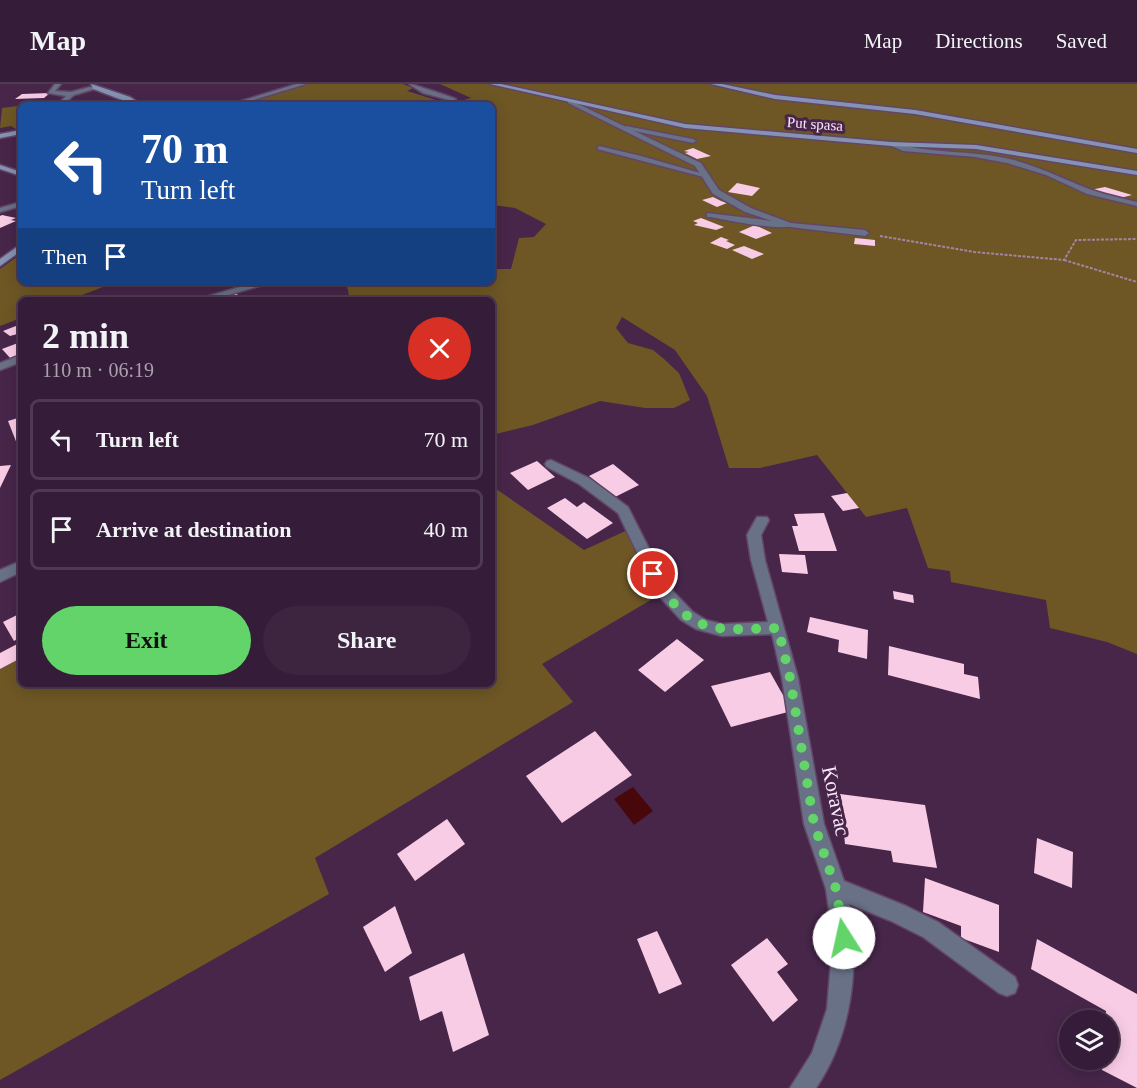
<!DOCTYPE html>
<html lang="en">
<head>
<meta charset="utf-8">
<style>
  :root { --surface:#351c38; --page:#3d2540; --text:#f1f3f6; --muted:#aaa1ae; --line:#4f3a53; --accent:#62d469 }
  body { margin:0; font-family:"Times New Roman",serif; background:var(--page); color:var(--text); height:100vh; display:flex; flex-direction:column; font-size:22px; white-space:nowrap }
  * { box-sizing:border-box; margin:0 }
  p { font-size:20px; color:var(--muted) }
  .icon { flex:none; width:33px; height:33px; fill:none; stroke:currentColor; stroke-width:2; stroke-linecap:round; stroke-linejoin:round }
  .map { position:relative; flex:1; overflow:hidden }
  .side { position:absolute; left:18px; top:213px; width:477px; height:390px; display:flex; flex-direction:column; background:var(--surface); border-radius:9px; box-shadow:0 3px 15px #0003,0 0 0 2px var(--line) }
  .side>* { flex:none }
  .hud { position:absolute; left:18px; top:18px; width:477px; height:183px; border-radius:9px; box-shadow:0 3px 15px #0003,0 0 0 2px var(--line); background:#1a4fa0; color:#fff; overflow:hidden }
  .fabs { position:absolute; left:1059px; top:926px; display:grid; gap:12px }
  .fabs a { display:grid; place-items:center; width:60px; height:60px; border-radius:50%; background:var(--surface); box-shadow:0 3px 15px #0003,0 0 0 2px var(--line); font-size:30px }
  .pin { position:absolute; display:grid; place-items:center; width:51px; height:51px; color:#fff; margin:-26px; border:3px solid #fff; border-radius:50%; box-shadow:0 2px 6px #0007 }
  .me { position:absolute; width:66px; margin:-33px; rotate:350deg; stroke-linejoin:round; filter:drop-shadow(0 0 4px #0008) }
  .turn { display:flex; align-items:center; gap:21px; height:126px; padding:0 24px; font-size:27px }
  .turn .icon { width:78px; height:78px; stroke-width:2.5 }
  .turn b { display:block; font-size:42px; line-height:51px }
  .then { display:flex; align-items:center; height:57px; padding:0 24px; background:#0003; gap:12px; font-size:22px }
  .round { display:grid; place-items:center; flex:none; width:63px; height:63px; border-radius:32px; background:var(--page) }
  .overview { display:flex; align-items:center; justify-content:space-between; height:102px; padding:0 24px }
  h1 { font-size:36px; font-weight:700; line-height:45px }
  .cta { display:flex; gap:12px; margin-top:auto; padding:12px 24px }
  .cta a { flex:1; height:69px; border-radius:36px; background:var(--accent); color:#111; font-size:24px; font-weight:700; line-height:69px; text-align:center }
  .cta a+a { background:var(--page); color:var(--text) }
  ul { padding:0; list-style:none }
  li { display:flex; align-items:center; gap:18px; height:81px; margin:0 12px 9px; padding:0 12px; border:3px solid var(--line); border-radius:9px }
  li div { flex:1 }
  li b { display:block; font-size:22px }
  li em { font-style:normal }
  header { display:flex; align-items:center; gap:36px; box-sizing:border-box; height:84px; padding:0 30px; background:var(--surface); border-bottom:2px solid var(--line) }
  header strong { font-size:28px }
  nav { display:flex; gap:33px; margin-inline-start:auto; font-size:21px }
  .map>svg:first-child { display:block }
</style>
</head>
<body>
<header>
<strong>Map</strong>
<nav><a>Map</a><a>Directions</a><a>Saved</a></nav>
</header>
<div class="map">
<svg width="1137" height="1004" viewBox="0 0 1137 1004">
  <rect width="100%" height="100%" fill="#47264a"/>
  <g fill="#6e5725">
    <path d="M 303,0 L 403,0 L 413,4 L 407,7 L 449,20 L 471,14 L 440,0 L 1137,0 L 1137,570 L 1107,558 L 1050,544 L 1046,516 L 951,498 L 950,487 L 928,484 L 907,424 L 866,433 L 817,371 L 760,384 L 729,384 L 707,312 L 675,266 L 622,233 L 616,244 L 628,259 L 653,266 L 664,275 L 679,289 L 690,316 L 674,324 L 645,324 L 600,317 L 533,341 L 492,351 L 492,216 L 356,216 L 349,211 L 346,198 L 492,198 L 492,185 L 511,185 L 519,154 L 534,153 L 546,140 L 515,124 L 492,121 L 492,21 L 231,21 Z"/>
    <path d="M 63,16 L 64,21 L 21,21 L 21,48 L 11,42 L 0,44 L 2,24 Z"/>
    <path d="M 21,170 L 21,198 L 116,198 L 69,216 L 21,216 L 21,234 L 0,242 L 0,185 Z"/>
    <path d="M 492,402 L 584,466 L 632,444 L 661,510 L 542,580 L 573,618 L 315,774 L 329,810 L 0,996 L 0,585 L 21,574 L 21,600 L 492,600 Z"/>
  </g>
  <path fill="#48080b" d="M 633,703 L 653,727 L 634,741 L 614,715 Z"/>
  <g fill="#f9cce5">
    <path d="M 50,9 L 44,14 L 15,15 L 22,10 Z"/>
    <path d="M 693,64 L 711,72 L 697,75 L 685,69 L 689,68 L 684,67 Z"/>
    <path d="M 737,99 L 760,104 L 752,112 L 728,108 Z"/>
    <path d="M 1105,103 L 1132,111 L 1116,115 L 1090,106 Z"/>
    <path d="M 713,113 L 721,117 L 727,119 L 717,123 L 702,116 Z"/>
    <path d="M 2,131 L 16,134 L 11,136 L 16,137 L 0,144 L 0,132 Z"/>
    <path d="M 701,134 L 724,143 L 716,146 L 694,141 L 698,139 L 693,137 Z"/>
    <path d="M 755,141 L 772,149 L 756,155 L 739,148 Z"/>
    <path d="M 721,153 L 729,156 L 726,157 L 735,161 L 727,165 L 710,159 Z"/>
    <path d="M 855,154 L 875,156 L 875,162 L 854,160 Z"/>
    <path d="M 744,162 L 764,170 L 752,175 L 732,166 Z"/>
    <path d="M 236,209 L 242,216 L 216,216 L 216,215 Z"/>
    <path d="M 21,240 L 21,249 L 10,252 L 3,247 Z"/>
    <path d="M 18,259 L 21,262 L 21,271 L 11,275 L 2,265 Z"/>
    <path d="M 21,333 L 21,364 L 19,365 L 8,337 Z"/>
    <path d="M 537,377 L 555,393 L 528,406 L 510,389 Z"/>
    <path d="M 613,380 L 639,401 L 615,413 L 589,392 Z"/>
    <path d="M 11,381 L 0,404 L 0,382 Z"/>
    <path d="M 847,409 L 859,424 L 843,427 L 831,412 Z"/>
    <path d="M 565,414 L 577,423 L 584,418 L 613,439 L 587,455 L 547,424 Z"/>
    <path d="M 824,429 L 837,467 L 799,467 L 792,442 L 798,442 L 794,430 Z"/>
    <path d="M 779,470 L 805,471 L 808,490 L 782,488 Z"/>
    <path d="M 893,507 L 913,511 L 914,519 L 894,515 Z"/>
    <path d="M 21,529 L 21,553 L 14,557 L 3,538 Z"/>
    <path d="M 810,533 L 868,546 L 867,575 L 838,568 L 839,556 L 807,548 Z"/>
    <path d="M 677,555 L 704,576 L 665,608 L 638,586 Z"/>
    <path d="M 21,558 L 21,574 L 0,585 L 0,569 Z"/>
    <path d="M 889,562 L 964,580 L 964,590 L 978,593 L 980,615 L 888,591 Z"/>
    <path d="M 770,588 L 792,627 L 731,643 L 711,602 Z"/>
    <path d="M 595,647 L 632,691 L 562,739 L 526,692 Z"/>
    <path d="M 840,710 L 925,721 L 937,784 L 893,778 L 891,767 L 845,760 Z"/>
    <path d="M 447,735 L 465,760 L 415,797 L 397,770 Z"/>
    <path d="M 1037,754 L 1073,768 L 1072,804 L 1034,789 Z"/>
    <path d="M 925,794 L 999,821 L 999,868 L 961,854 L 961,842 L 923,828 Z"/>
    <path d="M 395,822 L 412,869 L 385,888 L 363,843 Z"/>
    <path d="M 657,847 L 682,900 L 659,910 L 637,855 Z"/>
    <path d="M 767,854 L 788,880 L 777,888 L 798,916 L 773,938 L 731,881 Z"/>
    <path d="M 1037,855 L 1137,910 L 1137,1004 L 1102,986 L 1102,975 L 1108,975 L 1108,936 L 1105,936 L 1106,927 L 1031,885 Z"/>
    <path d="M 464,869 L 489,951 L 453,968 L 442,927 L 420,937 L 409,893 Z"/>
  </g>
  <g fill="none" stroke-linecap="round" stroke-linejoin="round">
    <defs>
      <g id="lane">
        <path d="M 626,42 L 693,55 L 696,57 L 693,59 L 624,45 Z"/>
        <path d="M 599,62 L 641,72 L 711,92 L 707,94 L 597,65 Z"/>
        <path d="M 21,118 L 21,122 L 0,128 L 0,124 Z"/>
        <path d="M 707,129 L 790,139 L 794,141 C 783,148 726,136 710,133 L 707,133 Z"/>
      </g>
      <g id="street">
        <path d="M 55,0 L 61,0 L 55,7 L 71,8 L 90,3 L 98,4 L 74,11 L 65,19 L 67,21 L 61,21 L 59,19 L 66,12 L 48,9 Z"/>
        <path d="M 297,0 L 306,0 L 237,21 L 228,21 Z"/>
        <path d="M 409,0 C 413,0 451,13 456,15 L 453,17 L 423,9 Z"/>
        <path d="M 568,17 L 572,17 L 701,79 L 719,106 L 751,124 L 791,139 L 865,146 L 869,149 L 865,152 L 790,143 L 745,128 L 713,110 L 695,82 L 568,19 Z"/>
        <path d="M 891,58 C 929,70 971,66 1010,75 C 1041,83 1063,95 1092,106 C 1106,111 1122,114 1137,118 L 1137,122 L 1087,110 L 1046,91 L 1007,79 L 975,73 L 903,67 L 889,61 Z"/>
        <path d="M 257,198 L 273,198 L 211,216 L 195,216 Z"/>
        <path d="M 21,271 L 21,278 L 0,286 L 0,279 Z"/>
        <path d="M 551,376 L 589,394 L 628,423 L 668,502 L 693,528 L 706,536 L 722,540 L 768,538 L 751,476 L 747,451 L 757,433 L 767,433 L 769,436 L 761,451 L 765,476 L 798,594 L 824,740 L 844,797 L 906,822 L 938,838 L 1015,893 L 1018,901 L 1015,909 L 1007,912 L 999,909 L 923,853 L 891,837 L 849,820 C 860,882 852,951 816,1004 L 790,1004 L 812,969 L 827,925 L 833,854 L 826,805 L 804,740 L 782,594 L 772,550 L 722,552 L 696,545 L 681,536 L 657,510 L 618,429 L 579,400 L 547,383 L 545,380 L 547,377 Z"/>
        <path d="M 21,477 L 21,488 L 0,498 L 0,486 Z"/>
      </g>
      <g id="secondary">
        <path d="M 91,0 L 130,13 L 142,21 C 132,21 105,9 93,5 Z"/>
        <path d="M 490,0 L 501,0 L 685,40 L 891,58 L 976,61 L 1137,87 L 1137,91 L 976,65 L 891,62 L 685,44 Z"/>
        <path d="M 711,0 L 722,0 L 775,11 L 915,26 L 1137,65 L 1137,69 L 915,30 L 775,15 Z"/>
        <path d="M 21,46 L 21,50 L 0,54 L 0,50 Z"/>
        <path d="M 0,81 L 21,88 L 21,92 L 0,85 Z"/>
        <path d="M 21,160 L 21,167 L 0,182 L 0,175 Z"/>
      </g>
    </defs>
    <use href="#lane" stroke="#644567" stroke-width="3"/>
    <use href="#street" stroke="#644567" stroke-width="3"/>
    <use href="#secondary" stroke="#644567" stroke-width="3"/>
    <g stroke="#a186a3" stroke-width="2" stroke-dasharray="3 1.5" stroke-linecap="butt">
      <path d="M 880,152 L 974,168 L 1064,176 L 1076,156 L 1137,155"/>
      <path d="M 1064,176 L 1137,198"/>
    </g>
    <use href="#lane" fill="#687186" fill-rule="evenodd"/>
    <use href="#street" fill="#687186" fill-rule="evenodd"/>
    <use href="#secondary" fill="#8493b3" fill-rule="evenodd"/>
  </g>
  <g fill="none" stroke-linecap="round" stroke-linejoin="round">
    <path stroke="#62d469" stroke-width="10" stroke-dasharray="0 18" d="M 653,490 C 690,552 713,546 778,544 L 790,594 L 814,740 L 836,805 L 844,854"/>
  </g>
  <g text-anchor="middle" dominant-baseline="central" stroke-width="6" stroke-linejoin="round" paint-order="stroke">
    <g font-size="15" fill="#fde8fe" stroke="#47264a">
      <text transform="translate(815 40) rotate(4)">Put spasa</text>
    </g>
    <g font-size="21" fill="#fde8fe" stroke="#47264a">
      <text transform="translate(836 717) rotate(78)">Koravac</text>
    </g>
  </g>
</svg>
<div class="fabs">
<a><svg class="icon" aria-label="layers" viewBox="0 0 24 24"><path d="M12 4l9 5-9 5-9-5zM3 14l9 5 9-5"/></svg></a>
</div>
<div class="pin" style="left:653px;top:490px;background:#d93025"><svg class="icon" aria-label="arrive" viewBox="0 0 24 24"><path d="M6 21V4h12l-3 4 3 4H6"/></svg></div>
<svg class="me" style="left:844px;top:854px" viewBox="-20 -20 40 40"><circle r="19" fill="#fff"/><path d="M0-13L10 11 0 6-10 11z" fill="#62d469"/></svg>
<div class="hud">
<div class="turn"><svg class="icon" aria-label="left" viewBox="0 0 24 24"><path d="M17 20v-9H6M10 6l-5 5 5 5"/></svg><div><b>70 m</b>Turn left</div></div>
<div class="then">Then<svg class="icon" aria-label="arrive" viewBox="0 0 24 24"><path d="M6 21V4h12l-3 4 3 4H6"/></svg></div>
</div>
<section class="side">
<div class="overview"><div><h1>2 min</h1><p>110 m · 06:19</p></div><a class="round" style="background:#d93025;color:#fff"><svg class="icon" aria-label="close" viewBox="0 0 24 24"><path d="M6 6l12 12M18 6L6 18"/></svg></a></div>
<ul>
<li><svg class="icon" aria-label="left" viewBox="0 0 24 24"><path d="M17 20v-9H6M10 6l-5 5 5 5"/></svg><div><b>Turn left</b></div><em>70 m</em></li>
<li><svg class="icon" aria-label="arrive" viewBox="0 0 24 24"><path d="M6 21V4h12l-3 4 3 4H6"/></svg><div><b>Arrive at destination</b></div><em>40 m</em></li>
</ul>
<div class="cta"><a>Exit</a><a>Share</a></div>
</section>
</div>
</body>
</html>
